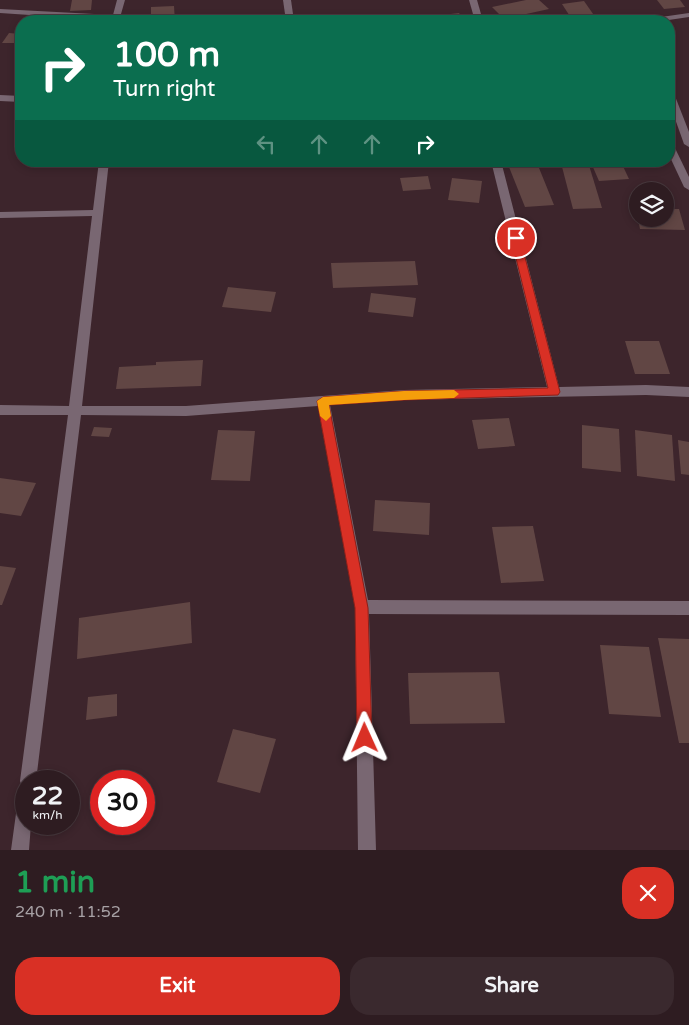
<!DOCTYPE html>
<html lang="en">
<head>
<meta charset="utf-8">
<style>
  :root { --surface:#2e1c21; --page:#3a292e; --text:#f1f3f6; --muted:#a7a1a5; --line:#493a3f; --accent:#d93025 }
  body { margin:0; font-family:"Varela Round",sans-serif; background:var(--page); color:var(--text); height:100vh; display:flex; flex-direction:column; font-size:19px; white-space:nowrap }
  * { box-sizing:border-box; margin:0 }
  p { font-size:16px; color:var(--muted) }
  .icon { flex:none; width:28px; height:28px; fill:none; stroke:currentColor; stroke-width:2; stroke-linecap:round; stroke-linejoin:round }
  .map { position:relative; height:850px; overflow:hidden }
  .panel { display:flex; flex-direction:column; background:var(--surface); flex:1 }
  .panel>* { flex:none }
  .top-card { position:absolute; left:15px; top:15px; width:660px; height:152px; border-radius:20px; box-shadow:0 2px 8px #0003,0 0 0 1px var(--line); background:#0b6e4f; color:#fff; overflow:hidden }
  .controls { position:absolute; left:629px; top:182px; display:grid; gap:10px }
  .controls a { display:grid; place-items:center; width:45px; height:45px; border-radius:50%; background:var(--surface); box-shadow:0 2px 8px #0003,0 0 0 1px var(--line); font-size:25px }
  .speed { position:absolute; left:15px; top:770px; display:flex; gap:10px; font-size:25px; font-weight:700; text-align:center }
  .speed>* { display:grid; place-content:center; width:65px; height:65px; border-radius:50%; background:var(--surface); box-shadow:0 2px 8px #0003,0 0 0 1px var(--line); line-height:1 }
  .speed small { font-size:12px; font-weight:400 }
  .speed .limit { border:8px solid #d22; background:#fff; color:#111 }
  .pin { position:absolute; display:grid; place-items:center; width:42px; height:42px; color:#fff; margin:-21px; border:2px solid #fff; border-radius:50%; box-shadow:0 1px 5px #0007 }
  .me { position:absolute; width:55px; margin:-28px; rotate:359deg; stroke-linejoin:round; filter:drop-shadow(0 0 4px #0008) }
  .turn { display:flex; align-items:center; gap:18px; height:105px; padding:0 15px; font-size:22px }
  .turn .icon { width:65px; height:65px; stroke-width:2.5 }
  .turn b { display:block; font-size:35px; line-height:42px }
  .lanes { display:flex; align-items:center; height:48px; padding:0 15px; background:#0003; justify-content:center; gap:25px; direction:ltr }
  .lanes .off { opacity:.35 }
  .round { display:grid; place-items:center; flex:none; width:52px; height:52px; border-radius:20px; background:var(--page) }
  .summary { display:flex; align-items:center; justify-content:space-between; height:85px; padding:0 15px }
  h1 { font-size:30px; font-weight:700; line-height:38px; color:#1e9e55 }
  .cta { display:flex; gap:10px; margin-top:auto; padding:10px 15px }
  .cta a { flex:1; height:58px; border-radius:20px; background:var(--accent); color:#fff; font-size:20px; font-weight:700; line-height:58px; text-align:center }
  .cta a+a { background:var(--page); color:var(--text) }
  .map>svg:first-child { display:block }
</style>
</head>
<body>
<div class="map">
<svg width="689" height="850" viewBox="0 0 689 850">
  <rect width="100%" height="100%" fill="#3d252c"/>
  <g fill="#614644">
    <path d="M 72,0 L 92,0 L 91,10 L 70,11 Z"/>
    <path d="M 526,0 L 539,0 L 549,9 L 504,19 L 492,7 Z"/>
    <path d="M 657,0 L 680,0 L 685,7 L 664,9 Z"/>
    <path d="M 584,1 L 598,21 L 573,21 L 562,4 Z"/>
    <path d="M 174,6 L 175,21 L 151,21 L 151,7 Z"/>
    <path d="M 459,13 L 464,21 L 428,21 L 426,17 Z"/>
    <path d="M 554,14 L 561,21 L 532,21 L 531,19 Z"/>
    <path d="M 9,33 L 21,34 L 14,43 L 2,43 Z"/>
    <path d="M 525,161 L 526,164 L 537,163 L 554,205 L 525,207 L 507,162 Z"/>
    <path d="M 588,162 L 602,208 L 573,209 L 561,163 Z"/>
    <path d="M 621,162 L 629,179 L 599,181 L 592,165 Z"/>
    <path d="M 428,176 L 431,189 L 403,191 L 400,178 Z"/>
    <path d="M 452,178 L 482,181 L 479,203 L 448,200 Z"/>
    <path d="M 665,209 L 679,209 L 685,230 L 640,229 L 638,219 L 665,219 Z"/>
    <path d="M 415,261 L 418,285 L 333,288 L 331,263 Z"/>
    <path d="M 228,287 L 276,292 L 271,312 L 222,307 Z"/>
    <path d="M 371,293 L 416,298 L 413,317 L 368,312 Z"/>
    <path d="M 625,341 L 659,341 L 670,374 L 635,374 Z"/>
    <path d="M 203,360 L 201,386 L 116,389 L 119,367 L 156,365 L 156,362 Z"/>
    <path d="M 509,418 L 515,446 L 478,449 L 472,420 Z"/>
    <path d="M 582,425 L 619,429 L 621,472 L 582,468 Z"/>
    <path d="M 94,427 L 112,428 L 109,437 L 91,436 Z"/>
    <path d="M 218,430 L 255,431 L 250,481 L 211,480 Z"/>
    <path d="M 635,430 L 672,435 L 675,481 L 637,476 Z"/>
    <path d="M 678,440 L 689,442 L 689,475 L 681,474 Z"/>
    <path d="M 0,478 L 36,483 L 21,516 L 0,513 Z"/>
    <path d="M 375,500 L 430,503 L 429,535 L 373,531 Z"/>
    <path d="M 533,526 L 544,581 L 501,583 L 492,527 Z"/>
    <path d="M 0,566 L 16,568 L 2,605 L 0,605 Z"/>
    <path d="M 190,602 L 192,643 L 77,659 L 79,618 Z"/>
    <path d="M 658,638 L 689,639 L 689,743 L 679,743 Z"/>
    <path d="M 600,645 L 649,647 L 661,717 L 609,714 Z"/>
    <path d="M 499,672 L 505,723 L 410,724 L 408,673 Z"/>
    <path d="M 117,694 L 117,716 L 86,720 L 88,697 Z"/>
    <path d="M 233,729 L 276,739 L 260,793 L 217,782 Z"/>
  </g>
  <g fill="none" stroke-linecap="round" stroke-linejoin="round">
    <g fill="#796772" fill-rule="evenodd">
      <path d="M 117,0 L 125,0 L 119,21 L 0,13 L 0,9 L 113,15 Z"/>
      <path d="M 283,0 L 291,0 L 294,21 L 286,21 Z"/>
      <path d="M 469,0 L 477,0 L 483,21 L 475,21 Z"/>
      <path d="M 689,13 L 689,17 L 662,21 L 643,21 L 647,19 Z"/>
      <path d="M 669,88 L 673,91 L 689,132 L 689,147 L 684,144 L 669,102 Z"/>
      <path d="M 0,95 L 21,96 L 21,102 L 0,101 Z"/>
      <path d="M 669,143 L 674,146 L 689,177 L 689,190 L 684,187 L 669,155 Z"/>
      <path d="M 99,161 L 109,161 L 82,406 L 186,406 L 404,390 L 547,387 L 491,161 L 501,161 L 559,387 L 646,385 L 689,387 L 689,397 L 646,395 L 404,400 L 330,405 L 368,600 L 689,601 L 689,615 L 369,614 L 376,850 L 358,850 L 355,607 L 318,406 L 186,416 L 81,415 L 36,781 L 26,781 L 26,788 L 22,787 L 20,781 L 68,415 L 0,415 L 0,405 L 69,406 L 92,216 L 0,218 L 0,212 L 93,210 Z"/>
      <path d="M 26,791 L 26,824 L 31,824 L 29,850 L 11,850 L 18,799 L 20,793 Z"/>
    </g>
  </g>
  <path fill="#d93025" stroke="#8d1f18" d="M 516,235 L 520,238 L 560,392 L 558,395 L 404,400 L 329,405 L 368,608 L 372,738 L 370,743 L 365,745 L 360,743 L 357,738 L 355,608 L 317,401 L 323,397 L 404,391 L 548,388 L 511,238 Z"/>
  <path fill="#f59e0b" d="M 454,390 L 459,394 L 454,398 L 404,400 L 329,405 L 331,416 L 326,421 L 320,416 L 317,401 L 323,397 L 404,391 Z"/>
</svg>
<div class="controls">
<a><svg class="icon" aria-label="layers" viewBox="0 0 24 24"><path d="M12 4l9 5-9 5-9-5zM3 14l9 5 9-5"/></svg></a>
</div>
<div class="speed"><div>22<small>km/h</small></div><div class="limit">30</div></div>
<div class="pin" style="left:516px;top:238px;background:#d93025"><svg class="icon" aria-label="arrive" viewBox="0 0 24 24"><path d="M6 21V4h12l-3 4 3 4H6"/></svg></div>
<svg class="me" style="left:365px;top:738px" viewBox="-20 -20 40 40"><path d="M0-17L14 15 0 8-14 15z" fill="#d93025" stroke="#fff" stroke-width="4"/></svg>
<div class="top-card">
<div class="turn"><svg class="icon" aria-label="right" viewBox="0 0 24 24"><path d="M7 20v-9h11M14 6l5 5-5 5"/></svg><div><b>100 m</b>Turn right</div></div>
<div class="lanes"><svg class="icon off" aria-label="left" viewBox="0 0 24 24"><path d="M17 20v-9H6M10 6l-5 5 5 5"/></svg><svg class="icon off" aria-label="ahead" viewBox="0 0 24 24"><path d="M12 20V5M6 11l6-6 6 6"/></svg><svg class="icon off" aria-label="ahead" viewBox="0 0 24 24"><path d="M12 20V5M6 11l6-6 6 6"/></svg><svg class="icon" aria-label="right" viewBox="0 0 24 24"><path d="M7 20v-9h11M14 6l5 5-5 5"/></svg></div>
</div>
</div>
<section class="panel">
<div class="summary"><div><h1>1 min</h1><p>240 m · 11:52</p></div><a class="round" style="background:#d93025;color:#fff"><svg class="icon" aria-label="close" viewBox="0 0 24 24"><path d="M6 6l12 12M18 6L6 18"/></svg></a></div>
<div class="cta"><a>Exit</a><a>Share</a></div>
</section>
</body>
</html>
